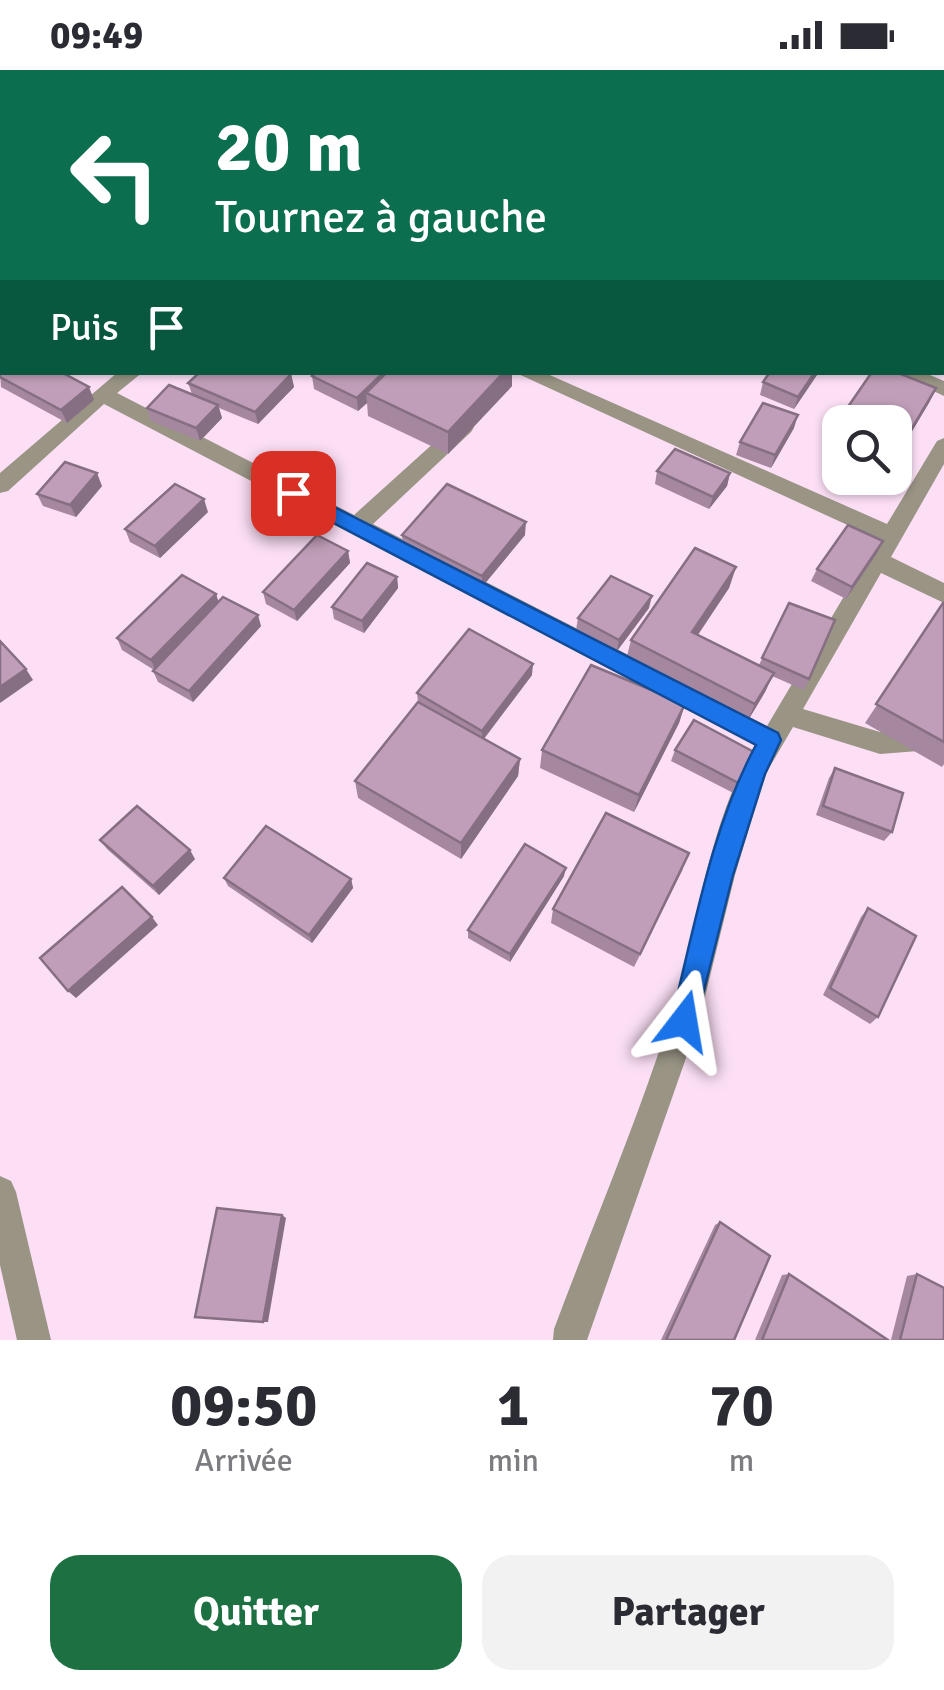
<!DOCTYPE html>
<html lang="fr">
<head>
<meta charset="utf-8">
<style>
  :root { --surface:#fff; --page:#f2f2f3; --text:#2b2b33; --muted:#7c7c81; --accent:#1d7041 }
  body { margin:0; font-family:Signika,sans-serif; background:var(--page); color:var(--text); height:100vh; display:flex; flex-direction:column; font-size:38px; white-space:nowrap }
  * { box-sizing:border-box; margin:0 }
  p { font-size:32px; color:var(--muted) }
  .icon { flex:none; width:55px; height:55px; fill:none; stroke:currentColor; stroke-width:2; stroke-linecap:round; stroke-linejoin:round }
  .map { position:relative; height:1270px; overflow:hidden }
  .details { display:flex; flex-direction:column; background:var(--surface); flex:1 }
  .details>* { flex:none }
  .hud { position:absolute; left:0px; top:0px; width:945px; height:305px; box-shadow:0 2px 8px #0004; background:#0b6e4f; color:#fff; overflow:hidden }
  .controls { position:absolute; left:822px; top:335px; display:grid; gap:20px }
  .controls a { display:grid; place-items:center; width:90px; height:90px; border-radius:20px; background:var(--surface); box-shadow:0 2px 8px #0004; font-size:50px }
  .pin { position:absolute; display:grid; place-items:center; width:85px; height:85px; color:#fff; margin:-42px; border-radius:20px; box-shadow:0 5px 15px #0006 }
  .me { position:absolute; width:110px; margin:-55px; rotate:14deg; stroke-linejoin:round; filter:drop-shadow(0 0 8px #0008) }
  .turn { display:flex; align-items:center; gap:35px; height:210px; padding:0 50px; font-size:45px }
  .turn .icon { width:130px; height:130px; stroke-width:2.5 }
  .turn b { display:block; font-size:70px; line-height:85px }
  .then { display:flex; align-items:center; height:95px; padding:0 50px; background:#0003; gap:20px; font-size:38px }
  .eta { display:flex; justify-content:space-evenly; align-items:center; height:170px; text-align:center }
  .eta b { font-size:60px; font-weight:700; line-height:70px }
  .action { display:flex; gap:20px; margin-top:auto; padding:20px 50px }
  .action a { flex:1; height:115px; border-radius:30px; background:var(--accent); color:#fff; font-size:40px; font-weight:700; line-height:115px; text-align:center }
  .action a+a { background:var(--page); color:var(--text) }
  .status { display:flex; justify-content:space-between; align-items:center; height:70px; padding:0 50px; background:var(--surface); direction:ltr }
  .status svg { height:28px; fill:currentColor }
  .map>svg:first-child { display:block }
</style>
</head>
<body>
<div class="status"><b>09:49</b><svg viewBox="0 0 49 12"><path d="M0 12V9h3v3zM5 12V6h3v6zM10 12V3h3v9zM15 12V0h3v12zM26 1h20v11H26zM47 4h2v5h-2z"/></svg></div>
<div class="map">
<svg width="944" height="1270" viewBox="0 0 944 1270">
  <rect width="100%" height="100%" fill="#fcdff5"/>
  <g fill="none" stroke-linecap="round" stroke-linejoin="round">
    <g fill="#999484" fill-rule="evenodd">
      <path d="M 2,41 L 2,54 L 0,55 L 0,42 Z"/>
      <path d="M 0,80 L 2,81 L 2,91 L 0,91 Z"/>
      <path d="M 118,302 L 143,302 L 117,323 L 354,445 L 457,352 L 471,352 L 474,357 L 471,362 L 373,454 L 767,656 L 878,469 L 514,302 L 543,302 L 887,454 L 937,371 L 944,368 L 944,394 L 891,487 L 944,513 L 944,533 L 881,503 L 803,639 L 880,662 L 944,657 L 944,679 L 880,684 L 793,657 L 765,705 L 735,805 L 699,951 L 587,1270 L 553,1270 L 554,1259 C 592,1157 636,1055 669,951 C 697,863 707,755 755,675 L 104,334 L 8,421 L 0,423 L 0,403 Z"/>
      <path d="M 893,302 L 923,302 L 944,311 L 944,326 Z"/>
      <path d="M 0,1106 L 11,1111 L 16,1122 L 51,1270 L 17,1270 L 0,1195 Z"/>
    </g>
  </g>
  <g fill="#a5889f">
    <path d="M 334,0 L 397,0 L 395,2 L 321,2 L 334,2 Z"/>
    <path d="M 431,0 L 467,0 L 465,2 L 443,2 Z"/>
    <path d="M 0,300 L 94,330 L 67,353 L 1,317 Z"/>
    <path d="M 316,302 L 512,302 L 512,316 L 448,384 L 368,346 L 367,333 L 358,341 L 314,319 L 312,306 Z"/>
    <path d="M 770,302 L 819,302 L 794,339 L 760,325 L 763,312 Z"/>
    <path d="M 291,304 L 294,317 L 258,354 L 219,338 L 222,348 L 200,371 L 151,351 L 147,338 L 192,324 L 188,313 Z"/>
    <path d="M 930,331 L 899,383 L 895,381 L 895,352 L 840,352 L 840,358 L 838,357 L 843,344 Z"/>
    <path d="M 794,358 L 771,398 L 736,385 L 740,372 Z"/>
    <path d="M 657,401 L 730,403 L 727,416 L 709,439 L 655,414 Z"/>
    <path d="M 102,416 L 76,447 L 43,436 L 37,424 Z"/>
    <path d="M 208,442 L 160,488 L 130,472 L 125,459 Z"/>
    <path d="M 402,465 L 525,465 L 482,517 L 403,477 Z"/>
    <path d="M 883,471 L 877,483 L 846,529 L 811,511 L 817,499 Z"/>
    <path d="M 348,481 L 350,493 L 297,551 L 266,534 L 263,522 Z"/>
    <path d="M 736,497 L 729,518 L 698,565 L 759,595 L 789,533 L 809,609 L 804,620 L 772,606 L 765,622 L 747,652 L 626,590 L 631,570 Z"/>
    <path d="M 397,507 L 398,518 L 364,563 L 334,549 L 332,537 Z"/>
    <path d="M 216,524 L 218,532 L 261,556 L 193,632 L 158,612 L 153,601 L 154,600 L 122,580 L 117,568 Z"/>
    <path d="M 944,534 L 944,694 L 942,697 L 865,653 Z"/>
    <path d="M 649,538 L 617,581 L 576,560 L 578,548 Z"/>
    <path d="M 532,605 L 484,669 L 520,689 L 518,706 L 461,789 L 358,728 L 355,711 L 418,632 L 417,623 Z"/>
    <path d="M 685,634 L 679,653 L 634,742 L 540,698 L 542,680 Z"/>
    <path d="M 675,680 L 769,690 L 747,730 L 671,691 Z"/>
    <path d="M 835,698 L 892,762 L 884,771 L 816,745 L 829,708 Z"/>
    <path d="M 100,770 L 195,789 L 159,825 L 107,779 Z"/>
    <path d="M 683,799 L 634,897 L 551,853 L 553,839 Z"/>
    <path d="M 564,806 L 510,892 L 468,868 L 468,860 Z"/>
    <path d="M 224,808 L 351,809 L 353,818 L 312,873 L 228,816 Z"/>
    <path d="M 868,838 L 878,947 L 870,954 L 823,925 L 861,847 Z"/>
    <path d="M 720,1152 L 734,1270 L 661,1270 L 715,1155 Z"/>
    <path d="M 789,1204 L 888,1270 L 755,1270 L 782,1205 Z"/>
    <path d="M 917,1204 L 944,1270 L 891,1270 L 907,1206 Z"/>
  </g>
  <g fill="#866f82">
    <path d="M 2,231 L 2,248 L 0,250 L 0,232 Z"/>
    <path d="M 384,302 L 388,302 L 366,323 L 367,333 L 358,341 L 357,328 Z"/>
    <path d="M 504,302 L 512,302 L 512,316 L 448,384 L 448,362 Z"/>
    <path d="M 815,302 L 819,302 L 794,339 L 798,327 Z"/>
    <path d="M 291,304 L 294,317 L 258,354 L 255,342 Z"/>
    <path d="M 89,317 L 94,330 L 67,353 L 61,340 Z"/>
    <path d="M 936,318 L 930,331 L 899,383 L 905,370 Z"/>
    <path d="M 218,335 L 222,348 L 200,371 L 196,358 Z"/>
    <path d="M 798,345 L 794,358 L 771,398 L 775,385 Z"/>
    <path d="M 97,403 L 102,416 L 76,447 L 70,435 Z"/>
    <path d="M 730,403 L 727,416 L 709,439 L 713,427 Z"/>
    <path d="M 204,429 L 208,442 L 160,488 L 155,476 Z"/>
    <path d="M 526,452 L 525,465 L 482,517 L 482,506 Z"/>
    <path d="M 883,471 L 877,483 L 846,529 L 852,517 Z"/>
    <path d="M 348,481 L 350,493 L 297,551 L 294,540 Z"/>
    <path d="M 736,497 L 729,518 L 686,582 L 692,562 Z"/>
    <path d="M 397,507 L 398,518 L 364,563 L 362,551 Z"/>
    <path d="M 216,524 L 220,536 L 156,601 L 151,590 Z"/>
    <path d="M 652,526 L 649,538 L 617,581 L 619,570 Z"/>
    <path d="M 258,545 L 261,556 L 193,632 L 189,621 Z"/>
    <path d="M 533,594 L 532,605 L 482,671 L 482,661 Z"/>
    <path d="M 26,599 L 33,610 L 0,633 L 0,617 Z"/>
    <path d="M 774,603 L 765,622 L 747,652 L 755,634 Z"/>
    <path d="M 685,634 L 679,653 L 634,742 L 639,725 Z"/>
    <path d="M 520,689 L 518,706 L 461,789 L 461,773 Z"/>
    <path d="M 190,780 L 195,789 L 159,825 L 153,816 Z"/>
    <path d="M 566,798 L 564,806 L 510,892 L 510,884 Z"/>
    <path d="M 351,809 L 353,818 L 312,873 L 309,865 Z"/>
    <path d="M 152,847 L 158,855 L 76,928 L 68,921 Z"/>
    <path d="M 282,1145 L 286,1148 L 268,1252 L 263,1252 Z"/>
  </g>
  <g fill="#c09eb9" stroke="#866f82" stroke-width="2.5">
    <path d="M 580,0 L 617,0 L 615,2 L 578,2 Z"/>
    <path d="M 622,0 L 654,0 L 652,2 L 620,2 Z"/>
    <path d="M 2,200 L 2,215 L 0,214 L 0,202 Z"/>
    <path d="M 942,237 L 944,238 L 944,266 L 942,265 Z"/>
    <path d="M 2,299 L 2,302 L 61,302 L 89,317 L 61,340 L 0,307 L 0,300 Z"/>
    <path d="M 200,302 L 288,302 L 291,304 L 255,342 L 188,313 Z"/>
    <path d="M 316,302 L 384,302 L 357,328 L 312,306 Z"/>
    <path d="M 387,302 L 504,302 L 448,362 L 366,323 Z"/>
    <path d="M 770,302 L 815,302 L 798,327 L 763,312 Z"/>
    <path d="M 872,302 L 896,302 L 936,318 L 905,370 L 895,366 L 895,352 L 863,352 L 843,344 Z"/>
    <path d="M 169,315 L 218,335 L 196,358 L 147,338 Z"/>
    <path d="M 763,333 L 798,345 L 775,385 L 740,372 Z"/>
    <path d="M 675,379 L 730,403 L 713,427 L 657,401 Z"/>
    <path d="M 65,392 L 97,403 L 70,435 L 37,424 Z"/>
    <path d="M 175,414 L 204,429 L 155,476 L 125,459 Z"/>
    <path d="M 447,414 L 526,452 L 482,506 L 402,465 Z"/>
    <path d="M 848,455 L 883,471 L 852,517 L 817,499 Z"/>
    <path d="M 317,465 L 348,481 L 294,540 L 263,522 Z"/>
    <path d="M 695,478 L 736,497 L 692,562 L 774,603 L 755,634 L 631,570 Z"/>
    <path d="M 367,493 L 397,507 L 362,551 L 332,537 Z"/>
    <path d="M 182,505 L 216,524 L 151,590 L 117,568 Z"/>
    <path d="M 611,506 L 652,526 L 619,570 L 578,548 Z"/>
    <path d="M 223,527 L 258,545 L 189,621 L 153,601 Z"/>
    <path d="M 789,533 L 835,550 L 809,609 L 762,588 Z"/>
    <path d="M 943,533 L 944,534 L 944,672 L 876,634 Z"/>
    <path d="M 469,559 L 533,594 L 482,661 L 417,623 Z"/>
    <path d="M 0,571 L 26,599 L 0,617 Z"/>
    <path d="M 591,595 L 685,634 L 639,725 L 542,680 Z"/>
    <path d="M 418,632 L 520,689 L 461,773 L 355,711 Z"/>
    <path d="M 694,650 L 769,690 L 752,720 L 675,680 Z"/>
    <path d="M 835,698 L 903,723 L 892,762 L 823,736 Z"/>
    <path d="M 137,736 L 190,780 L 153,816 L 100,770 Z"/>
    <path d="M 606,743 L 689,783 L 640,884 L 553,839 Z"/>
    <path d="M 266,756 L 351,809 L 309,865 L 224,808 Z"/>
    <path d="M 525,774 L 566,798 L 510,884 L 468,860 Z"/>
    <path d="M 122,817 L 152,847 L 68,921 L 40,888 Z"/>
    <path d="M 868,838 L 916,866 L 878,947 L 830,918 Z"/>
    <path d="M 217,1138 L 282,1145 L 263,1252 L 195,1247 Z"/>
    <path d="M 720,1152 L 770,1186 L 734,1270 L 666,1270 Z"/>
    <path d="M 789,1204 L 888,1270 L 762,1270 Z"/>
    <path d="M 917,1204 L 944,1218 L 944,1270 L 900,1270 Z"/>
  </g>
  <path fill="#1a73e8" stroke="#114b97" stroke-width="2.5" d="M 293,416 L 778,663 L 781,670 L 765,704 L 733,805 L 694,960 L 684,964 L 675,960 L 671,951 C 694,860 711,758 756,675 L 286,428 L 283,423 Z"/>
</svg>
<div class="controls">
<a><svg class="icon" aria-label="search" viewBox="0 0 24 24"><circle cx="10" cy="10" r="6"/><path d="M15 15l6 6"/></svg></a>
</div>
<div class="pin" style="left:293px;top:423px;background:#d93025"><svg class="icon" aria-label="arrive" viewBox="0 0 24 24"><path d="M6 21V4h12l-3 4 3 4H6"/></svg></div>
<svg class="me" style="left:684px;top:951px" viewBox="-20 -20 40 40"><path d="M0-17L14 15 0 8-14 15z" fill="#1a73e8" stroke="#fff" stroke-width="4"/></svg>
<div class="hud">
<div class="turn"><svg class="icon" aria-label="left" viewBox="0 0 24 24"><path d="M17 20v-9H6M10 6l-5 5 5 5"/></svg><div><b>20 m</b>Tournez à gauche</div></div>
<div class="then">Puis<svg class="icon" aria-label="arrive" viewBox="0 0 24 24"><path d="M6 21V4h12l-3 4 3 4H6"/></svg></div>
</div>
</div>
<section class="details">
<div class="eta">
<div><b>09:50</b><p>Arrivée</p></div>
<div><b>1</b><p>min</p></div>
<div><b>70</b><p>m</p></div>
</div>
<div class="action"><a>Quitter</a><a>Partager</a></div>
</section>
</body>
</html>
